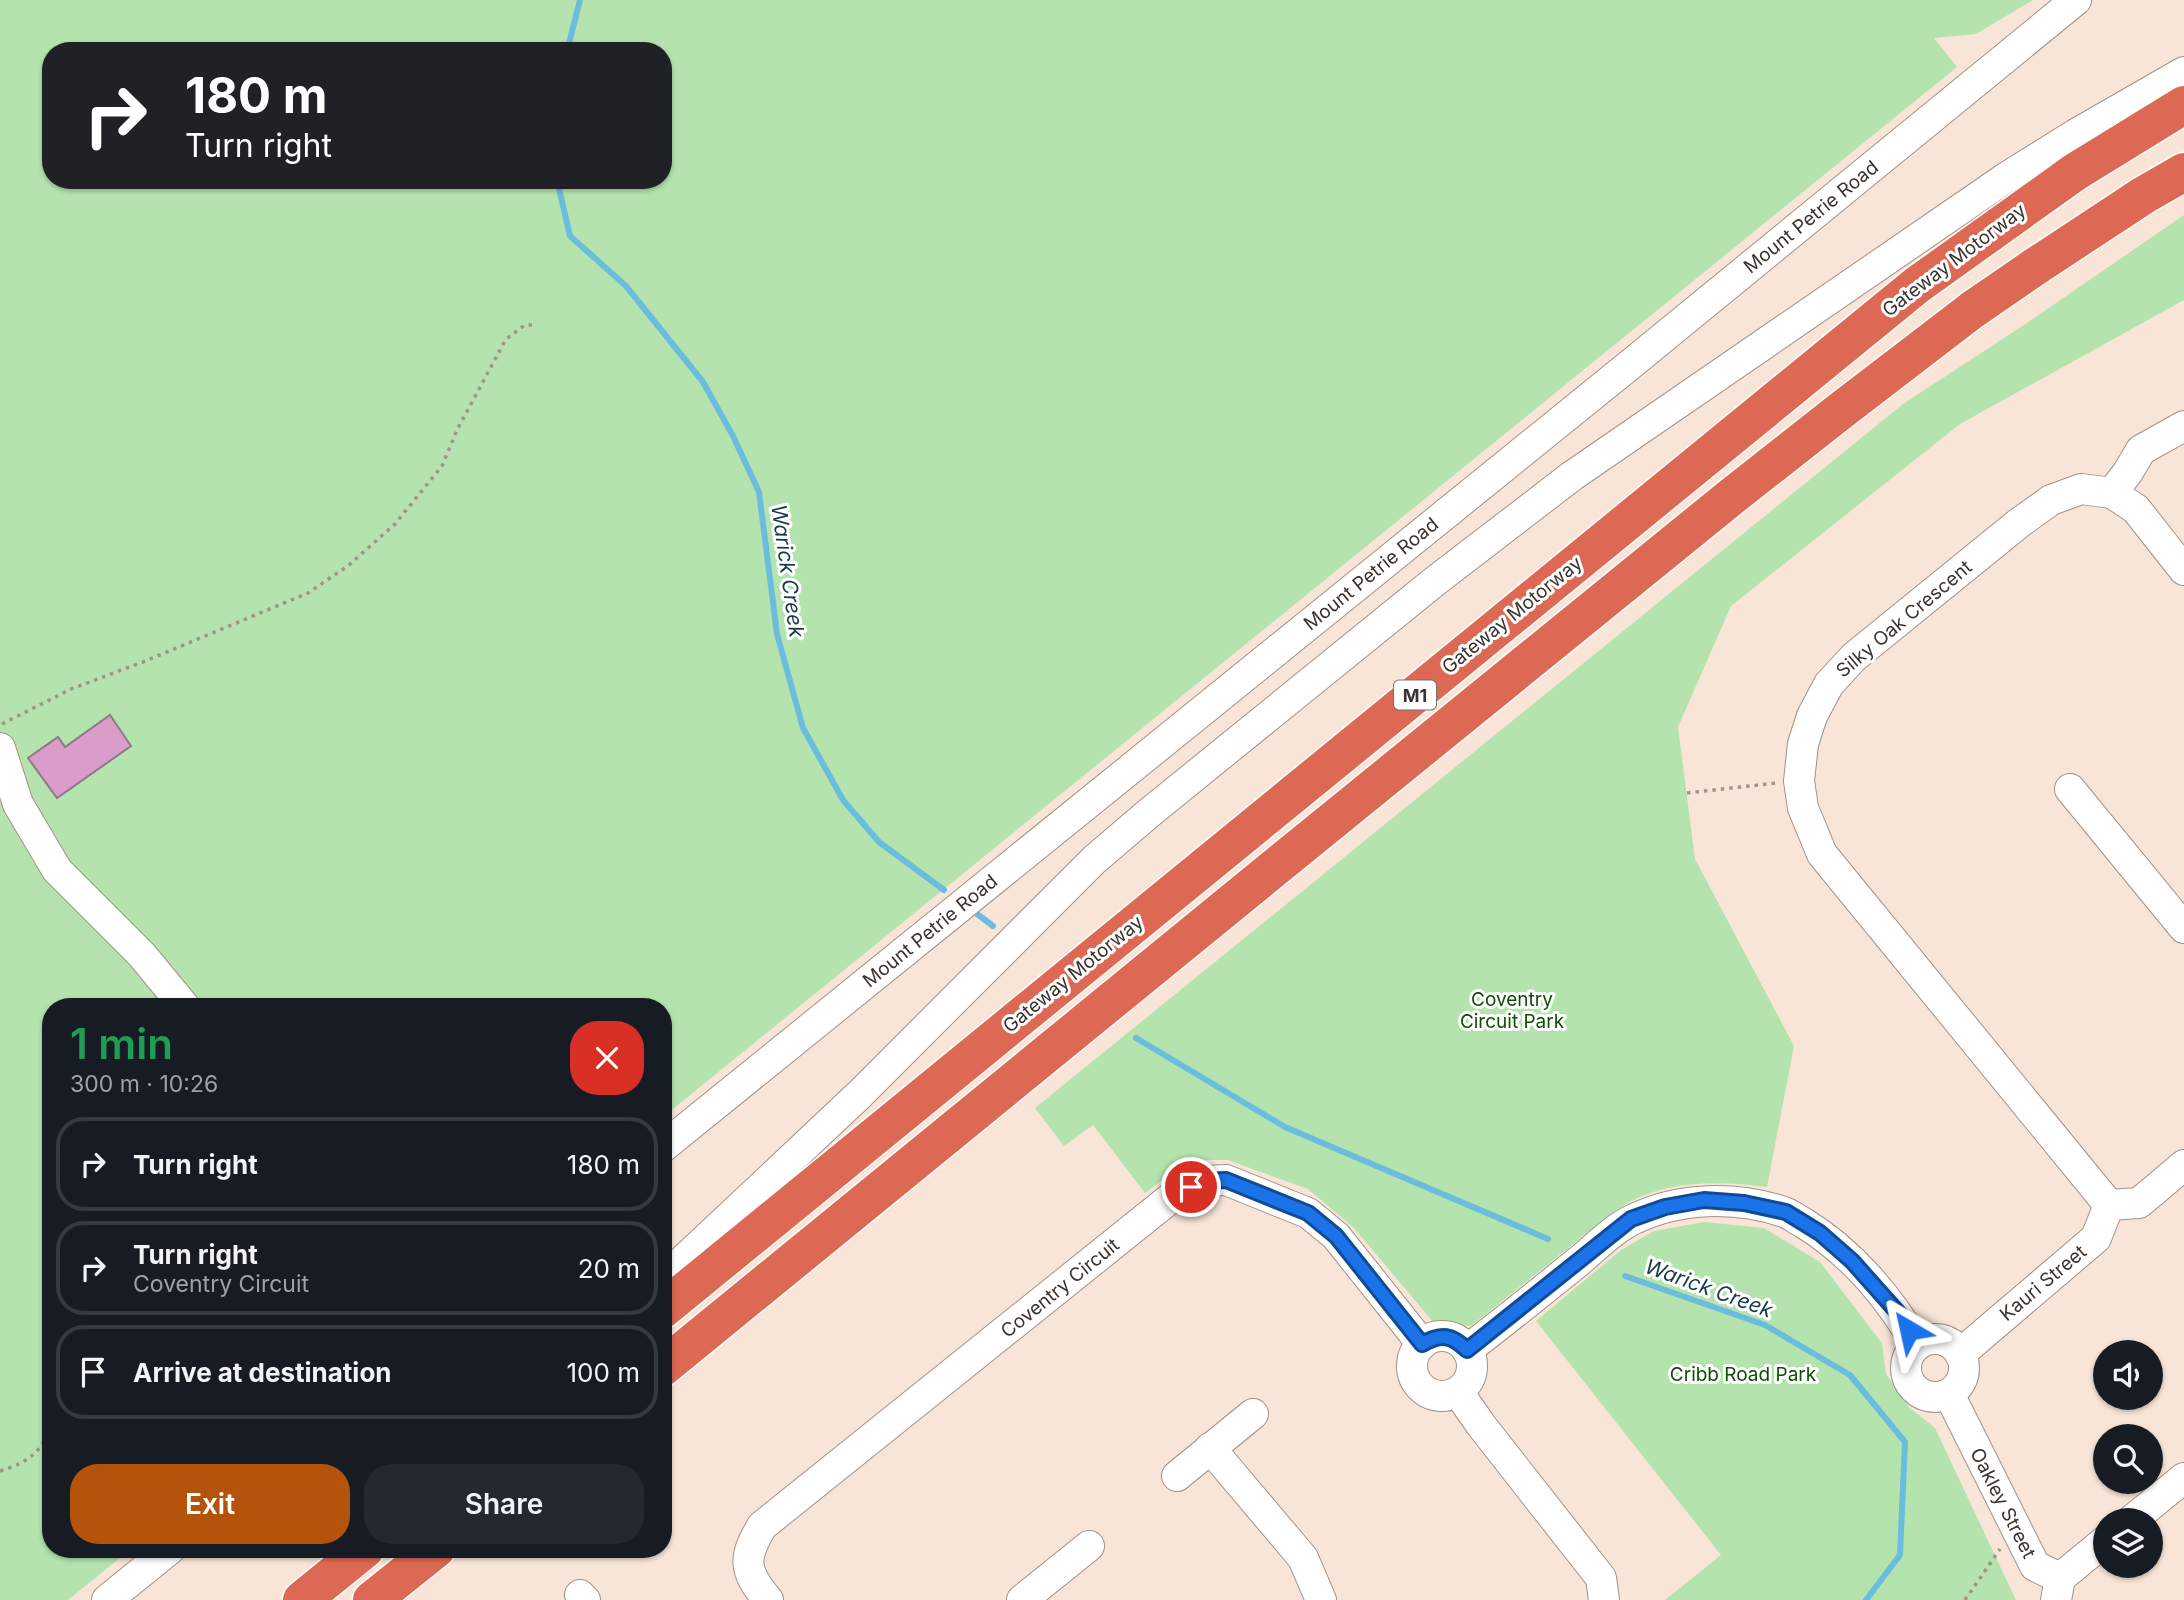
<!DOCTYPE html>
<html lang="en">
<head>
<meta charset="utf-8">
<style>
  :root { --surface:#171b24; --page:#242831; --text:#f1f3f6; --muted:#9ea1a6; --line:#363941; --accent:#b45309 }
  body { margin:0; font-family:Inter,sans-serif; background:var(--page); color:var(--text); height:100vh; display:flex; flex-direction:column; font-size:26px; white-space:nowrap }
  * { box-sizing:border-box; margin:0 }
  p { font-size:23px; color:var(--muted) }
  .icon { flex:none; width:38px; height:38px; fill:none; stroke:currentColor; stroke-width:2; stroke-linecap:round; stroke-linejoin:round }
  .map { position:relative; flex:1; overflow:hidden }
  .sheet { position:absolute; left:42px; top:998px; width:630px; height:560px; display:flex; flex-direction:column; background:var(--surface); border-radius:28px; box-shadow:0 2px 5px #0004 }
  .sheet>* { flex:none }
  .banner { position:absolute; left:42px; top:42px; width:630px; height:147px; border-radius:28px; box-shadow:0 2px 5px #0004; background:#202124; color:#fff; overflow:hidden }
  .buttons { position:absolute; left:2093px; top:1340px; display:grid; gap:14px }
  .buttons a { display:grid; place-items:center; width:70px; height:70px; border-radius:50%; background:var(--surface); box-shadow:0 2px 5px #0004; font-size:35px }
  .pin { position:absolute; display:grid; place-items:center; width:60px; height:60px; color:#fff; margin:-30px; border:4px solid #fff; border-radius:50%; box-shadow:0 2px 7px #0007 }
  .me { position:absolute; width:77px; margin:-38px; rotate:324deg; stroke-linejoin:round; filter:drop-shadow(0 0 5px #0008) }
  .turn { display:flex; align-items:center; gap:24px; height:147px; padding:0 28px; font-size:32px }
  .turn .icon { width:91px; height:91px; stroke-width:2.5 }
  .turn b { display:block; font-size:49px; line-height:60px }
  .round { display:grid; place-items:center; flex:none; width:74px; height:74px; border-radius:28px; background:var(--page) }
  .overview { display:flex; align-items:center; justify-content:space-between; height:119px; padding:0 28px }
  h1 { font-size:42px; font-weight:600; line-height:52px; color:#1e9e55 }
  .primary-button { display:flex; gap:14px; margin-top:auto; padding:14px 28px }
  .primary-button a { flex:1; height:80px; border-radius:28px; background:var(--accent); color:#fff; font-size:28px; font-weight:600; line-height:80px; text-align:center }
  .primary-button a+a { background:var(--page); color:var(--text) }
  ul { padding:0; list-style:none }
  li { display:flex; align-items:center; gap:21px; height:94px; margin:0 14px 10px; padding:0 14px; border:4px solid var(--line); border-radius:28px }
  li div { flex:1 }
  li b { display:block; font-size:26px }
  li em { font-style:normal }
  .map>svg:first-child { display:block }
</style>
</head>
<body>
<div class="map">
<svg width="2184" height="1600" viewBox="0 0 2184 1600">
  <rect width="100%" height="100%" fill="#f8e5d7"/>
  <g fill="#b5e3ae" fill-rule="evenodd">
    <path d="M 0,0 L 2033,0 L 1976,34 L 1934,38 L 1957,67 L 663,1117 L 663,1006 L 51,1006 L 51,1549 L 131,1549 L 68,1600 L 0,1600 ZM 51,51 L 663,51 L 663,180 L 51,180 Z"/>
    <path d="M 2184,215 L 2184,300 L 1960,424 L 1731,606 L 1678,727 L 1695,859 L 1794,1046 L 1767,1187 C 1723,1181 1672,1180 1631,1201 C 1608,1214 1587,1233 1567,1249 C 1535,1275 1503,1300 1471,1326 L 1434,1323 L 1353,1227 L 1308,1189 L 1228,1160 L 1202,1160 L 1175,1171 L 1145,1193 L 1093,1125 L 1064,1146 L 1035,1108 L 1903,404 L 2024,325 Z"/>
    <path d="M 1704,1222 L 1764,1228 L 1820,1262 L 1882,1343 L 1886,1374 L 1909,1407 L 1935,1428 L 2016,1600 L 1665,1600 L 1721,1555 L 1536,1321 L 1621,1250 L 1654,1231 Z"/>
  </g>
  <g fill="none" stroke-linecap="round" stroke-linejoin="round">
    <g stroke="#6bbdde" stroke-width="6">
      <path d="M 567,51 L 580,0"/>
      <path d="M 557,180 L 570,236 L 626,286 L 703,382 L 733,436 L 759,492 L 777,634 L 803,728 L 843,800 L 879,842 L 944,890"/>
      <path d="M 972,910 L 993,926"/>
      <path d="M 1136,1038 L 1285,1127 L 1548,1239"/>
      <path d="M 1625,1276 L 1765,1325 L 1850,1375 L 1905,1442 L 1900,1555 L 1866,1600"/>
    </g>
  </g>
  <path fill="#da9dc9" stroke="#8c7b87" stroke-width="2" d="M 110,715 L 131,746 L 57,798 L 28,758 L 58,737 L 65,747 Z"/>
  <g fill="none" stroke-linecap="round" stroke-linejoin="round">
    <defs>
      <g id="minor">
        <path d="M 2112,493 L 2136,509 L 2184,570"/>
        <path d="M 0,748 L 18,804 L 57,870 L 142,955 L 184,1006"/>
        <path d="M 2070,789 L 2184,928"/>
        <path d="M 663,1147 L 1626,368 L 2076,0"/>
        <path d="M 2109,1205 L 1822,854 L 1803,808 L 1799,781 L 1803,744 L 1812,716 L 1829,684 L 1854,657 L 2019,523 L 2051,500 L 2081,489 L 2112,493 L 2128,472 L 2141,450 L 2184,426"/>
        <path d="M 663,1297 L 673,1270 L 860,1094 L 1094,860 L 1149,813 L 1434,582 L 1572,476 L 2007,177 L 2076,134 L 2184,72"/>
        <circle cx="1442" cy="1366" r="30"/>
        <circle cx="1935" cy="1368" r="29"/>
        <path d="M 1467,1350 C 1505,1321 1542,1291 1579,1261 C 1596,1247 1614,1228 1634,1219 C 1680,1197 1735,1196 1784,1212 C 1790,1214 1796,1219 1802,1222 C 1850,1251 1889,1297 1917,1345"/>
        <path d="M 1960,1354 L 2096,1238 L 2109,1205 L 2139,1203 L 2184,1165"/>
        <path d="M 1458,1392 L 1481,1425 L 1601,1578 L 1604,1600"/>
        <path d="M 1949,1394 L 2035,1566 L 2060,1578 L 2056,1600"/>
        <path d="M 1210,1448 L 1303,1558 L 1321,1600"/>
        <path d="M 1177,1476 L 1253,1414"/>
        <path d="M 2131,1521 L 2184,1478"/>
        <path d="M 2060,1578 L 2105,1541"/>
        <path d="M 580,1595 L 585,1600"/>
        <path d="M 107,1600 L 170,1549"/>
        <path d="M 768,1600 C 743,1570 743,1558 762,1526 L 1177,1193 L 1205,1181 L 1226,1180 L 1308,1213 L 1336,1236 L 1422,1344"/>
        <path d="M 1022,1600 L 1089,1546"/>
      </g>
      <g id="highway">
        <path d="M 663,1309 L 1917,285 L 2075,172 L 2184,105"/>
        <path d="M 663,1367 L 1289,856 L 1731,497 L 1839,412 L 1972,310 L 2036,266 L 2144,195 L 2184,172"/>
        <path d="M 302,1600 L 365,1549"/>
        <path d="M 372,1600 L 436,1549"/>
      </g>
    </defs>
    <use href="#minor" stroke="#a39185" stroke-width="32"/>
    <use href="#highway" stroke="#fff" stroke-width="41"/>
    <g stroke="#a1948a" stroke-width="3.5" stroke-dasharray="3.5 5" stroke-linecap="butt">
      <path d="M 2,724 L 71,689 L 143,662 L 308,593 L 349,565 L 395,524 L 442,466 L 457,430 L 506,339 L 525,325 L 535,325"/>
      <path d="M 1687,793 L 1776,783"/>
      <path d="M 0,1471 C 26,1463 38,1455 51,1430"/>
      <path d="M 1965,1600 L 2000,1549"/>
    </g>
    <use href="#minor" stroke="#fff" stroke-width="30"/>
    <use href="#highway" stroke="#dd6954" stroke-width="38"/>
  </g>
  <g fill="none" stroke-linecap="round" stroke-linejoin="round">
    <defs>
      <path id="route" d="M 1191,1187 L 1205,1181 L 1226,1180 L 1308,1213 L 1336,1236 L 1422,1344 C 1442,1333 1452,1335 1467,1350 L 1631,1219 L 1665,1207 L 1704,1200 L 1744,1203 L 1786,1212 L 1820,1233 L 1852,1261 L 1900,1315 L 1909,1330"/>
    </defs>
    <use href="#route" stroke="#114b97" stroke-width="18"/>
    <use href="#route" stroke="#1a73e8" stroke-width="12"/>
  </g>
  <g text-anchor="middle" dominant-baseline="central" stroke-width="6" stroke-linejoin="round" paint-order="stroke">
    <rect fill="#fff" stroke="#75706d" stroke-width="2" x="1394" y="680.5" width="42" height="29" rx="5"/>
    <g font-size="18" font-weight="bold" fill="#3a332e">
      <text x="1415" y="695">M1</text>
    </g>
    <g font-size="19" fill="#3a332e" stroke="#fff">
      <text transform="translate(1811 217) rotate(-39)">Mount Petrie Road</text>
      <text transform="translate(1954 260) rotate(-37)">Gateway Motorway</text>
      <text transform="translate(1371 574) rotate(-39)">Mount Petrie Road</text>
      <text transform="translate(1512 615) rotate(-39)">Gateway Motorway</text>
      <text transform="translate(1904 619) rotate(-40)">Silky Oak Crescent</text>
      <text transform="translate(930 931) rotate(-39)">Mount Petrie Road</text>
      <text transform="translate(1073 974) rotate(-39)">Gateway Motorway</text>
      <text transform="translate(2043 1283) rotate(-40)">Kauri Street</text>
      <text transform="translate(1060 1288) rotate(-39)">Coventry Circuit</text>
      <text transform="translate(2003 1503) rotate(63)">Oakley Street</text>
    </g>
    <g font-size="19" fill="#0d5002" stroke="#fff">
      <text x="1512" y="999">Coventry<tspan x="1512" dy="22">Circuit Park</tspan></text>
      <text x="1743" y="1374">Cribb Road Park</text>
    </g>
    <g font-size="21" font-style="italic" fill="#163b4a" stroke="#fff">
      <text transform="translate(788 571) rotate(82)">Warick Creek</text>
      <text transform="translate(1709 1288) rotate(20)">Warick Creek</text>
    </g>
  </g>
</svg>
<div class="buttons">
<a><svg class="icon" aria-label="sound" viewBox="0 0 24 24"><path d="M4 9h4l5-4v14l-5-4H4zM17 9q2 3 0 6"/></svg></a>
<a><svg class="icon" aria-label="search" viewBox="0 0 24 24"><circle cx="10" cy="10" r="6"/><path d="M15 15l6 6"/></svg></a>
<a><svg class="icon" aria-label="layers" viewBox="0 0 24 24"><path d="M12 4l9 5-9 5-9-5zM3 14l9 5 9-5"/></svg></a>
</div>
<div class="pin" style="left:1191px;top:1187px;background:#d93025"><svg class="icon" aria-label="arrive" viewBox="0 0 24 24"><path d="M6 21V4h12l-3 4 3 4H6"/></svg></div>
<svg class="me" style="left:1909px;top:1330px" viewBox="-20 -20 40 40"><path d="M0-17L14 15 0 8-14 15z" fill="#1a73e8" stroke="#fff" stroke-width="4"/></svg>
<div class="banner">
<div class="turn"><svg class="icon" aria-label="right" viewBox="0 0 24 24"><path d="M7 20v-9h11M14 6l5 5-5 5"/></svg><div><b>180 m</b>Turn right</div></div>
</div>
<section class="sheet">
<div class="overview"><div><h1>1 min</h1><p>300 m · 10:26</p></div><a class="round" style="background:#d93025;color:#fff"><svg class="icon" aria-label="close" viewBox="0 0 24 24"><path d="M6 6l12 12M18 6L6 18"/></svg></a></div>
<ul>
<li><svg class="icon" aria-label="right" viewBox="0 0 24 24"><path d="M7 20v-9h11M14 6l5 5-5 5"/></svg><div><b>Turn right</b></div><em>180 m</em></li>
<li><svg class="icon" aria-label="right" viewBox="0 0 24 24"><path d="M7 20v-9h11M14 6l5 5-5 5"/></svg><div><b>Turn right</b><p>Coventry Circuit</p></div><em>20 m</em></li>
<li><svg class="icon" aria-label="arrive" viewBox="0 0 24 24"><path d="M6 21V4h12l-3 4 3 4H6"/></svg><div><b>Arrive at destination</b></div><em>100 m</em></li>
</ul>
<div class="primary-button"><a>Exit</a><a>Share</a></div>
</section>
</div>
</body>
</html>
